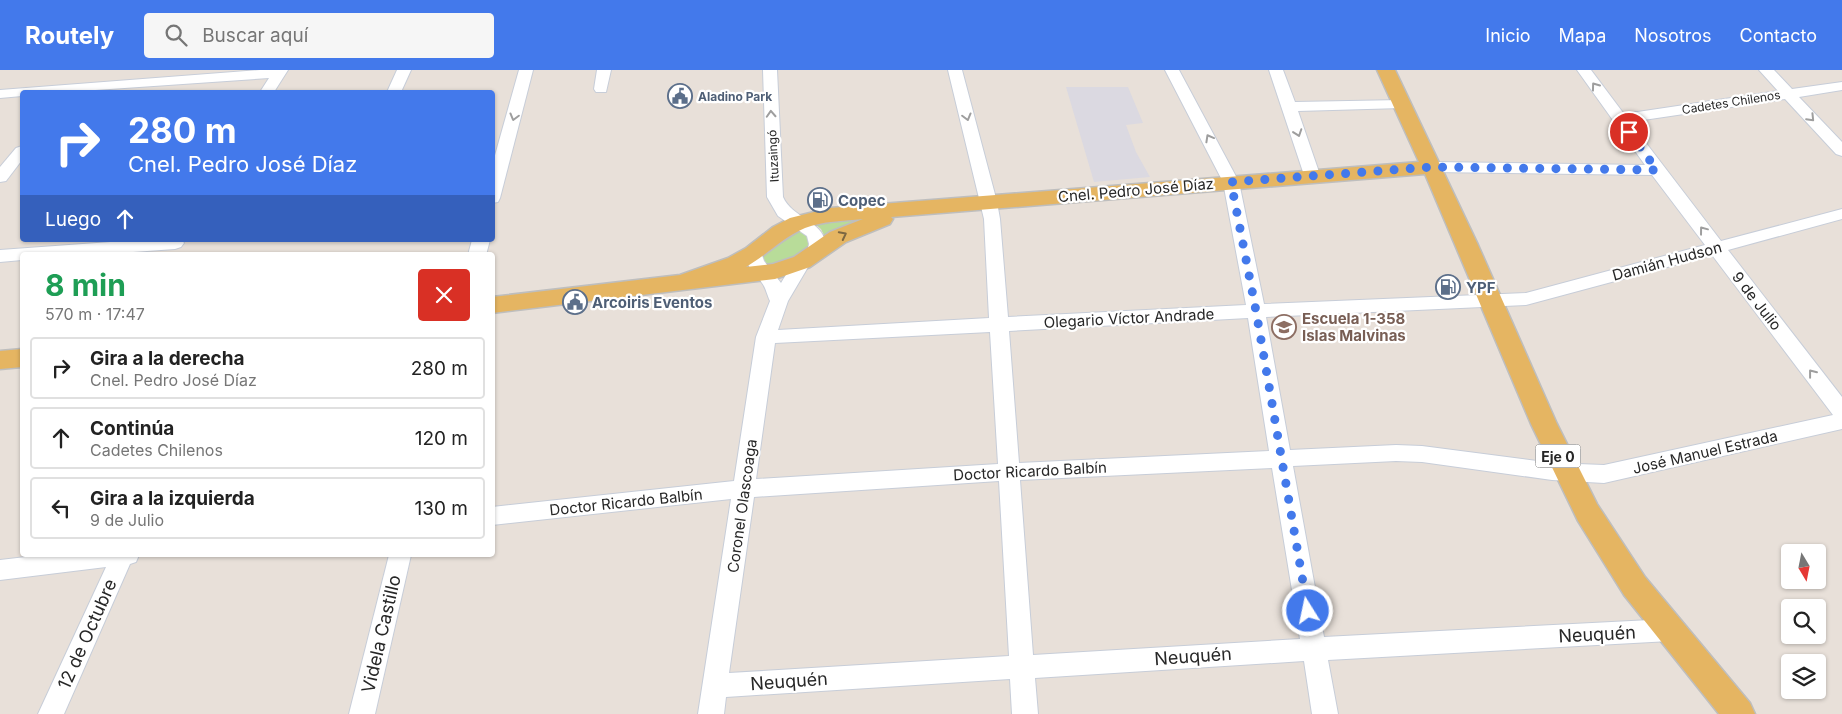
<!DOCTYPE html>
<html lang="es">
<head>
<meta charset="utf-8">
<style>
  :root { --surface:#fff; --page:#f6f6f6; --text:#222; --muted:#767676; --line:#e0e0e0; --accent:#4379eb }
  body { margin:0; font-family:Inter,sans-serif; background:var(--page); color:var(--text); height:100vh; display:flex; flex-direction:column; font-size:19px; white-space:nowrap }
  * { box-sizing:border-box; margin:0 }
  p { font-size:16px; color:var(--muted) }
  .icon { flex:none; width:28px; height:28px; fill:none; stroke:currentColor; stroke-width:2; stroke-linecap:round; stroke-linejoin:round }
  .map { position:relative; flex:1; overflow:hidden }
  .panel { position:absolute; left:20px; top:182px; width:475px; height:305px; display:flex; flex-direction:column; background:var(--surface); border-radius:5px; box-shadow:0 1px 4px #0004 }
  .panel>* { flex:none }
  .top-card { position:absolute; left:20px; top:20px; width:475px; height:152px; border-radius:5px; box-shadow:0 1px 4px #0004; background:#4379eb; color:#fff; overflow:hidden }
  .needle { width:32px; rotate:170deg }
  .fabs { position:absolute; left:1781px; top:474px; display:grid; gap:10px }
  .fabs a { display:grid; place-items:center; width:45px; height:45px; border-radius:5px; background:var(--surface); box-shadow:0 1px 4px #0004; font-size:25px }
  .pin { position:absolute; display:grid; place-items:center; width:42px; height:42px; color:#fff; margin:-21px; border:2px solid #fff; border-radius:50%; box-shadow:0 1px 5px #0007 }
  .me { position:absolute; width:55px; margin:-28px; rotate:350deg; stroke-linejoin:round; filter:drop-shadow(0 0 4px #0008) }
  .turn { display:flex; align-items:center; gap:18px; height:105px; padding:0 25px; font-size:22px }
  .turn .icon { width:65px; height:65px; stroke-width:2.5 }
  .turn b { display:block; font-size:35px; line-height:42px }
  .then { display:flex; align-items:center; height:48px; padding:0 25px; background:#0003; gap:10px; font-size:19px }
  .round { display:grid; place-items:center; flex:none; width:52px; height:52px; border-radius:5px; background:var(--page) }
  .headline { display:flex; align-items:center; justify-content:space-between; height:85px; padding:0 25px }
  h1 { font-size:30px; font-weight:700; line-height:38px; color:#1e9e55 }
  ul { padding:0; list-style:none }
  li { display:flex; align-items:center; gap:15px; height:62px; margin:0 10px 8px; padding:0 15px; border:2px solid var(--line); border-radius:5px }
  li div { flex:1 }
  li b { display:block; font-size:19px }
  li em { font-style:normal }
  header { display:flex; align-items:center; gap:30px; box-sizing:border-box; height:70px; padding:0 25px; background:var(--accent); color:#fff }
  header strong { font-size:24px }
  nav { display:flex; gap:28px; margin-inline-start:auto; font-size:18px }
  .search { width:350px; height:45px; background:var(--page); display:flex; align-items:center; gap:12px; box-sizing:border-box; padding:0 18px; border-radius:5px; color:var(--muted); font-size:19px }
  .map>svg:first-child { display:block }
</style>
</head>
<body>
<header>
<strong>Routely</strong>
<div class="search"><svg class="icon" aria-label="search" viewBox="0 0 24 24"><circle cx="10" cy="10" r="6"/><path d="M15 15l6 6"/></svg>Buscar aquí</div>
<nav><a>Inicio</a><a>Mapa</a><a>Nosotros</a><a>Contacto</a></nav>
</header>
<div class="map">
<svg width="1842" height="644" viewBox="0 0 1842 644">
  <rect width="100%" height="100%" fill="#e8e0d9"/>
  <path fill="#dbd9e1" d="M 1066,17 L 1128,17 L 1143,53 L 1126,55 L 1136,82 L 1150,107 L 1094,112 Z"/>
  <g fill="#b8dc99">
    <path d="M 898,141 L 826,169 L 821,159 L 814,153 Z"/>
    <path d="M 796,161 L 803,162 L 813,172 L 798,189 L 770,196 L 766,194 L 762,188 L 763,183 Z"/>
  </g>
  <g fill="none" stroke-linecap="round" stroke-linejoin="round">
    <defs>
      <g id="minor">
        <path d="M 260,0 L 288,0 L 274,22 L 260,22 L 269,8 L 66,22 L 22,22 L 22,26 L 0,28 L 0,20 Z"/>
        <path d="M 397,0 L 411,0 L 401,22 L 387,22 Z"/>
        <path d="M 519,0 L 533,0 L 500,128 L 498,132 L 492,133 L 492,96 Z"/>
        <path d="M 597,0 L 611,0 L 606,22 L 596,22 L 594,19 Z"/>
        <path d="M 763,0 L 777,0 L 783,127 C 792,148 822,150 826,174 L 822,185 L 816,187 L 810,185 L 807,181 L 809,174 L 807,166 L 778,146 L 767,127 Z"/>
        <path d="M 948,0 L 962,0 L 997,132 L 1000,149 L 1008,247 L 1246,235 L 1223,112 L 1165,0 L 1179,0 L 1239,112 L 1264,234 L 1526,223 L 1705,175 L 1652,105 L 1432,102 L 1426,100 L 1424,97 L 1426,94 L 1432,92 L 1645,95 L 1577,0 L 1591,0 L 1624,44 L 1778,21 L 1759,0 L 1774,0 L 1792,19 L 1842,12 L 1842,20 L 1799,27 L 1842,72 L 1842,86 L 1836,84 L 1785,29 L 1630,52 L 1721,171 L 1842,139 L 1842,149 L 1728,180 L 1842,327 L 1842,359 L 1604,413 L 1552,410 L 1422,392 L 1396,391 L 1293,396 L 1324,567 L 1670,549 L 1679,552 L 1682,560 L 1679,568 L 1670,571 L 1328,590 L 1338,644 L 1312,644 L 1304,591 L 1035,608 L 1038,644 L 1012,644 L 1010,609 L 726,627 L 724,644 L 698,644 L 731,429 L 492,455 L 492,437 L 734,411 L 756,267 L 770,231 C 767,225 766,218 762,213 C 756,202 739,192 748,179 L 754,177 L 760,179 L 764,191 L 781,213 L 796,188 L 802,186 L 808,188 L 811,192 L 788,231 L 778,260 L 989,248 L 984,149 ZM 1712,185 L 1833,345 L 1604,395 L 1552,393 L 1422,376 L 1396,375 L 1290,380 L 1266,247 L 1526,235 ZM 1248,248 L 1269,381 L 1019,393 L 1009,261 ZM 990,262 L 998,394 L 756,409 L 775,273 ZM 1272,398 L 1300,569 L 1033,585 L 1020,410 ZM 999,411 L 1009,586 L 729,603 L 754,427 Z"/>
        <path d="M 1269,0 L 1283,0 L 1295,32 L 1402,30 L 1407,31 L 1409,34 L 1407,37 L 1402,38 L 1298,41 L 1320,105 L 1318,109 L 1306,109 L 1304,105 Z"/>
        <path d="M 22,76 L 22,90 L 6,111 L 0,112 L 0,97 L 16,78 Z"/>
        <path d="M 138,170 L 182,170 L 184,173 L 181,177 L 175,179 L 91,185 L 22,185 L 22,190 L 0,192 L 0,180 Z"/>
        <path d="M 472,170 L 490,170 L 486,185 L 468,185 Z"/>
        <path d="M 43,485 L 139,485 L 136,492 L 130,494 L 64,644 L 38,644 L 106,497 L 0,510 L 0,490 Z"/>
        <path d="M 389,485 L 411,485 L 375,644 L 349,644 Z"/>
      </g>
      <g id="major">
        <path d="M 1377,0 L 1395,0 L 1478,175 L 1557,354 L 1597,434 L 1645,507 L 1750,633 L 1755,644 L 1719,644 L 1624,525 L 1578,451 L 1531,354 L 1425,104 L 891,147 L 893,149 L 890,154 L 846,172 L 810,197 L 775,209 L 492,243 L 492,227 L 680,205 L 728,188 L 746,178 L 773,157 L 790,148 L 830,138 L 1419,92 ZM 863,149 L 830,162 L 794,187 L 773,194 L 746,197 C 767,185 783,167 805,158 C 823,151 843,151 863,149 Z"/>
        <path d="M 22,279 L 22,297 L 0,299 L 0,281 Z"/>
      </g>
    </defs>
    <use href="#minor" stroke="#c7cdd8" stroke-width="2"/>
    <use href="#major" stroke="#bebebe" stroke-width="3"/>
    <use href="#minor" fill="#fff" fill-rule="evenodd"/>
    <use href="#major" fill="#e5b562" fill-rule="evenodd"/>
  </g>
  <defs><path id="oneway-chevron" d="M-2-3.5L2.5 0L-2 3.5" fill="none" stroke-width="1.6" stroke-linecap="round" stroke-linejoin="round" transform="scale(1.25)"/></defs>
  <g stroke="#9e9e9e">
    <use href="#oneway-chevron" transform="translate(1595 16) rotate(-126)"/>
    <use href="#oneway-chevron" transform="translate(771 44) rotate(-93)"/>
    <use href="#oneway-chevron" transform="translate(514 47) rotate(105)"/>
    <use href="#oneway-chevron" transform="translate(967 47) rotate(75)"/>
    <use href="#oneway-chevron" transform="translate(1811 48) rotate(46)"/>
    <use href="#oneway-chevron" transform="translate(1298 63) rotate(71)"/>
    <use href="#oneway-chevron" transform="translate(1209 68) rotate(-119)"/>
    <use href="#oneway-chevron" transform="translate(1703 160) rotate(-127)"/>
    <use href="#oneway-chevron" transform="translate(1812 303) rotate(-128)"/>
  </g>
  <use stroke="#7c6742" href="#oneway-chevron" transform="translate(843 165) rotate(-27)"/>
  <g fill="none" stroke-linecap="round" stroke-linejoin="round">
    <path stroke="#4379eb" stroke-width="9" stroke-dasharray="0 16.2" d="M 1308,541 L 1256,241 L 1231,112 L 1432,97 L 1657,100 L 1629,62"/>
  </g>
  <defs>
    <symbol id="civic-ring" viewBox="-11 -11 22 22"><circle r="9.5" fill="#fff" stroke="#5c6f8a" stroke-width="1.5"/><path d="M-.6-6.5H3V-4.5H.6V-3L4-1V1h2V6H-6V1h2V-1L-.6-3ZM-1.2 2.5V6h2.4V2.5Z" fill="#5c6f8a"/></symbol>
    <symbol id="fuel-ring" viewBox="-11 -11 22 22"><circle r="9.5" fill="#fff" stroke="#5c6f8a" stroke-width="1.5"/><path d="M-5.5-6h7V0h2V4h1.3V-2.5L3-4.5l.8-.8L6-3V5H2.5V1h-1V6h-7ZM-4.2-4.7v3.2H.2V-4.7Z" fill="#5c6f8a"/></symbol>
    <symbol id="school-ring" viewBox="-11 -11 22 22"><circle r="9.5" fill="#fff" stroke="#8d6e63" stroke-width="1.5"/><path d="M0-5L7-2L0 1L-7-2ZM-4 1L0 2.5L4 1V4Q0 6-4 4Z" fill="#8d6e63"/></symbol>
  </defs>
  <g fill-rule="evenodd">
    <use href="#civic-ring" x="666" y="12" width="28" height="28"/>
    <use href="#fuel-ring" x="806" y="116" width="28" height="28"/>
    <use href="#fuel-ring" x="1434" y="203" width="28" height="28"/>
    <use href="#civic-ring" x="561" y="218" width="28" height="28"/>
    <use href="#school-ring" x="1270" y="243" width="28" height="28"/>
  </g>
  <g text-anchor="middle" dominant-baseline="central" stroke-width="4.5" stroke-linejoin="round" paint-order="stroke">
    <g font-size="12" font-weight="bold" fill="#4e5e75" stroke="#fff" text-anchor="start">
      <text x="698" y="26">Aladino Park</text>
    </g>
    <g font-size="12" fill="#272727" stroke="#fff">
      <text transform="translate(1731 32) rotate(-9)">Cadetes Chilenos</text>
      <text transform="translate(773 86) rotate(-93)">Ituzaingó</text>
    </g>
    <rect fill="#fff" stroke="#686868" stroke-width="1" x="1535.5" y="374.5" width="45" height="23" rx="4"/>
    <g font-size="14" font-weight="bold" fill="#272727">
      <text x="1558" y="386">Eje 0</text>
    </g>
    <g font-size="15" fill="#272727" stroke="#fff">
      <text transform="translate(1136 120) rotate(-5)">Cnel. Pedro José Díaz</text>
      <text transform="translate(1667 191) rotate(-15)">Damián Hudson</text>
      <text transform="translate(1757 231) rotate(52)">9 de Julio</text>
      <text transform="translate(1129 248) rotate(-3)">Olegario Víctor Andrade</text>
      <text transform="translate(1705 382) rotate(-13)">José Manuel Estrada</text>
      <text transform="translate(1030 401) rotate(-3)">Doctor Ricardo Balbín</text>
      <text transform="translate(626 432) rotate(-6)">Doctor Ricardo Balbín</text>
      <text transform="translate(742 436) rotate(-82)">Coronel Olascoaga</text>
    </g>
    <g font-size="15" font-weight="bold" fill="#4e5e75" stroke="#fff" text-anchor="start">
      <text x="838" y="130">Copec</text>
      <text x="1466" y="217">YPF</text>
      <text x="592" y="232">Arcoiris Eventos</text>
    </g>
    <g font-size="15" font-weight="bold" fill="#785e54" stroke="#fff" text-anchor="start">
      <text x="1302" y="248">Escuela 1-358<tspan x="1302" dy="17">Islas Malvinas</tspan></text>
    </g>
    <g font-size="18" fill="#272727" stroke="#fff">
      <text transform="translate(87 564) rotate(-66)">12 de Octubre</text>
      <text transform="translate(381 564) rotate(-77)">Videla Castillo</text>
      <text transform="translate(1597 564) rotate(-3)">Neuquén</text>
      <text transform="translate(1193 586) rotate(-4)">Neuquén</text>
      <text transform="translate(789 611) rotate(-4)">Neuquén</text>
    </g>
  </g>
</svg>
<div class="fabs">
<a><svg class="needle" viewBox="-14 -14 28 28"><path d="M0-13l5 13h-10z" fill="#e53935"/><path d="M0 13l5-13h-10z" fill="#767676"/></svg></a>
<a><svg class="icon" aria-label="search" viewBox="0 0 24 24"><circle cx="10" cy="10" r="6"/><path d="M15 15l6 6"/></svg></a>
<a><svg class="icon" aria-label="layers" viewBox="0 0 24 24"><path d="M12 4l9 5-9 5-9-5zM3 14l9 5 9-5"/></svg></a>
</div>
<div class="pin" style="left:1629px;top:62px;background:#d93025"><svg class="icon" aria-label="arrive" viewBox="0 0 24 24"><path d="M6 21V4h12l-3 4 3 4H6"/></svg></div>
<svg class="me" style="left:1308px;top:541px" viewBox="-20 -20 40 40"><circle r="17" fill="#4379eb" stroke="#fff" stroke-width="3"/><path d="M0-11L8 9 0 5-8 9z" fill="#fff"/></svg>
<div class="top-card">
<div class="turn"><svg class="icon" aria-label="right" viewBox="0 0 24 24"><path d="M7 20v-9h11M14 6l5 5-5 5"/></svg><div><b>280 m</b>Cnel. Pedro José Díaz</div></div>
<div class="then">Luego<svg class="icon" aria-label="ahead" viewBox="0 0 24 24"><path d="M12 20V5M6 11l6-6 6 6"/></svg></div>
</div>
<section class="panel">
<div class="headline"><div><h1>8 min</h1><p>570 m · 17:47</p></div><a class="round" style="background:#d93025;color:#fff"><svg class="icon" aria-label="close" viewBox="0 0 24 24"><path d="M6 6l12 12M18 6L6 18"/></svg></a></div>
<ul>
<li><svg class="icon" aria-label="right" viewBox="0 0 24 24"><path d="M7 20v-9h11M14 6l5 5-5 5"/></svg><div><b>Gira a la derecha</b><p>Cnel. Pedro José Díaz</p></div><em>280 m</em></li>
<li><svg class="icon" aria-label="ahead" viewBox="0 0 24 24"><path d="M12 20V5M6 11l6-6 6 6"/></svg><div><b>Continúa</b><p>Cadetes Chilenos</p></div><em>120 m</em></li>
<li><svg class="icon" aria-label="left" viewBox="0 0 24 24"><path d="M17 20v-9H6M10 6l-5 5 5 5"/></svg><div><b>Gira a la izquierda</b><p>9 de Julio</p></div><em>130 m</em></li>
</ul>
</section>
</div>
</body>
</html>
